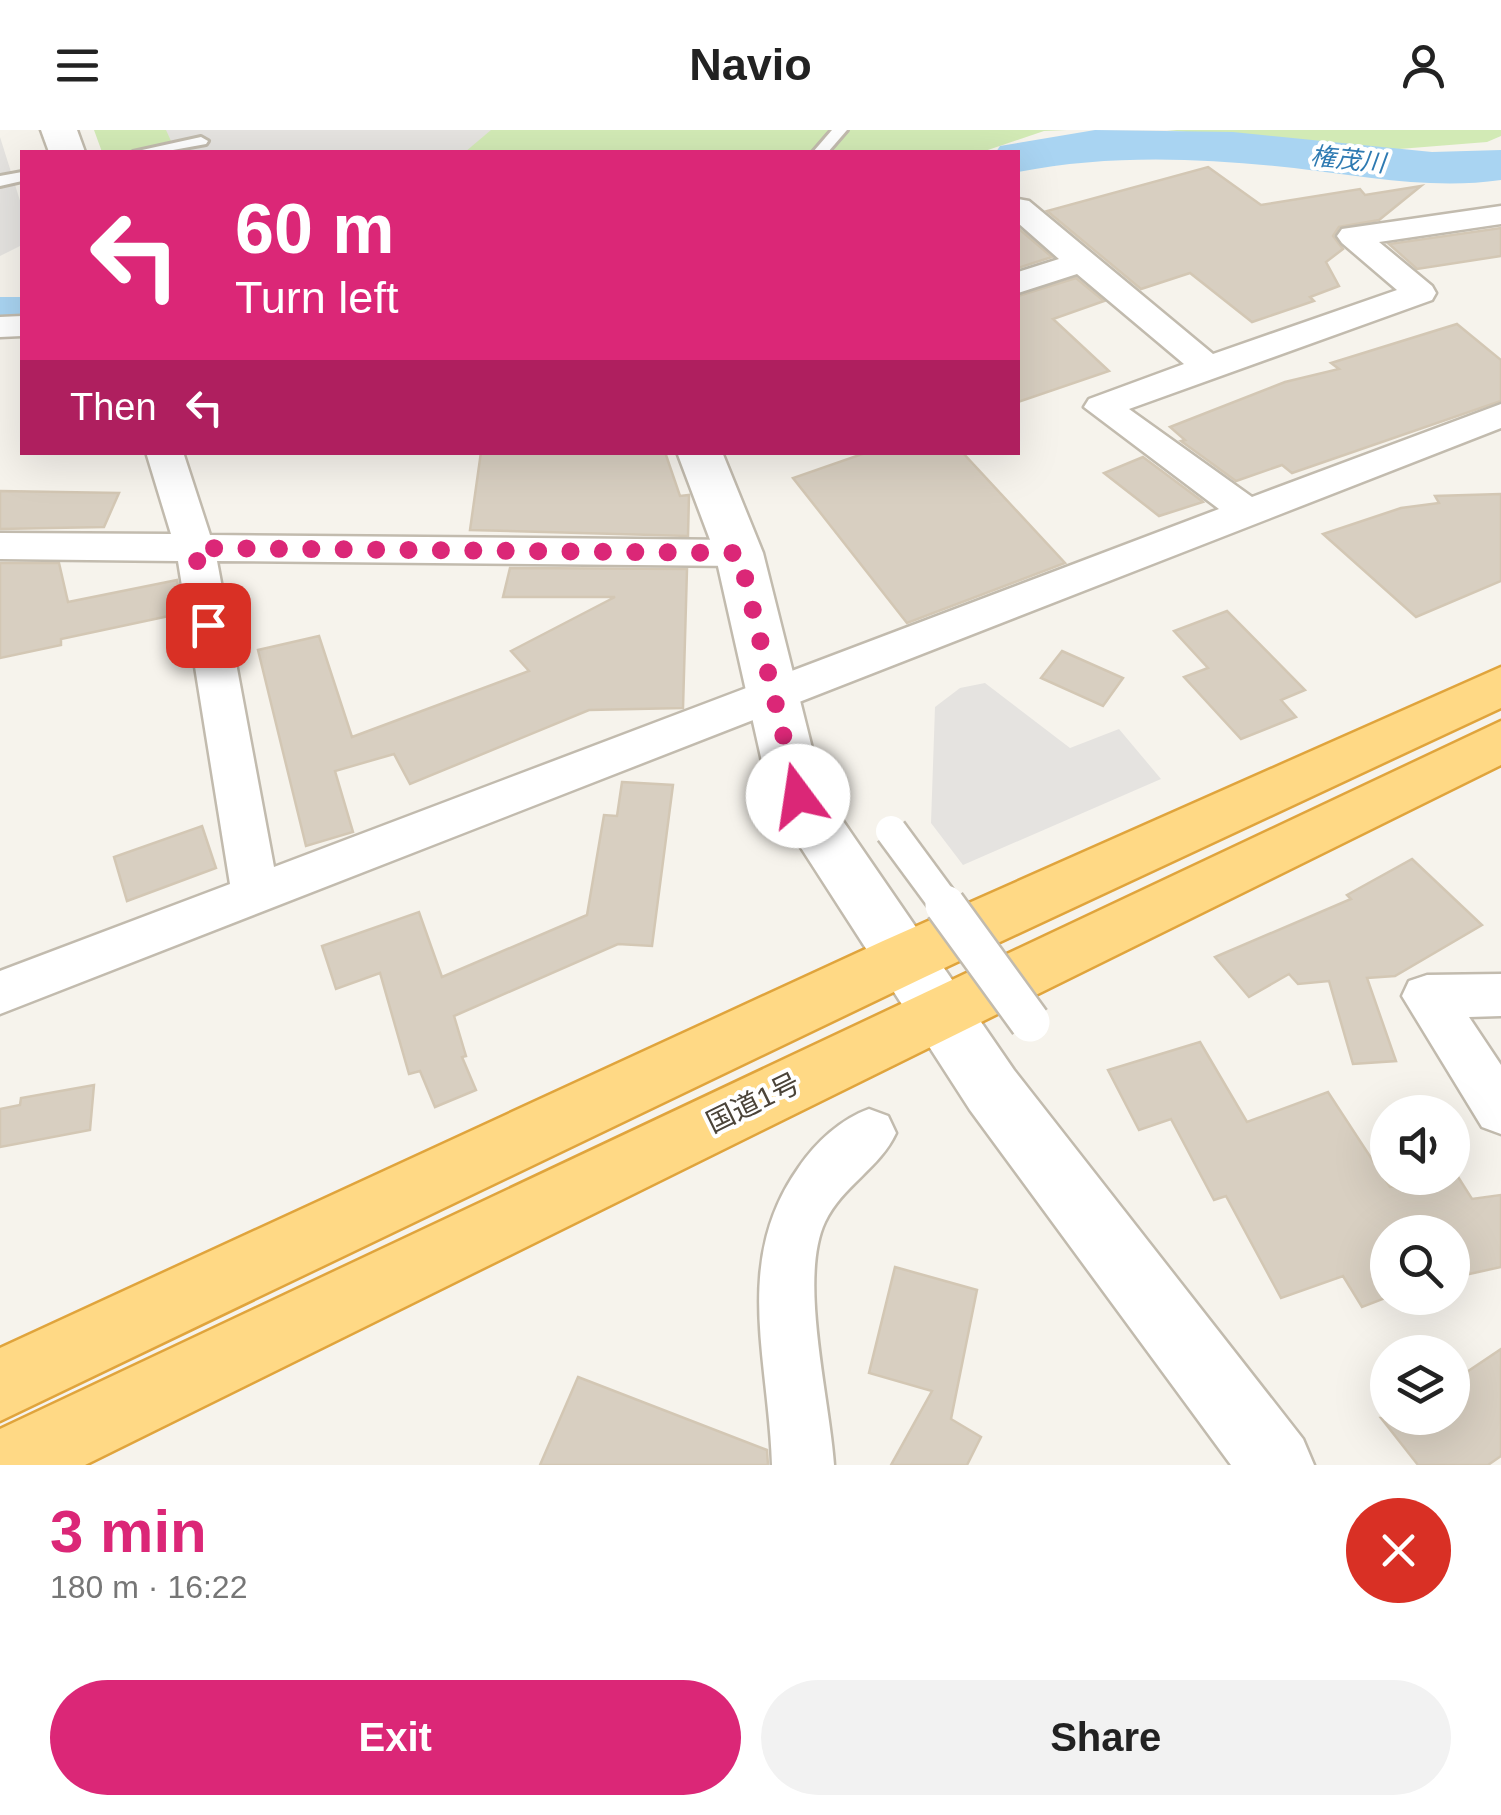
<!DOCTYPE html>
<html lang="en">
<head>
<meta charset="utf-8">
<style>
  :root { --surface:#fff; --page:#f2f2f2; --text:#222; --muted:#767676; --accent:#db2777 }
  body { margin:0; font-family:Helvetica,"Noto Sans JP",sans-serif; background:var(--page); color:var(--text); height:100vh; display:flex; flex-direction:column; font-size:38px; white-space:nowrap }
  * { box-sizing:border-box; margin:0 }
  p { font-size:32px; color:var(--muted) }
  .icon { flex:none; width:55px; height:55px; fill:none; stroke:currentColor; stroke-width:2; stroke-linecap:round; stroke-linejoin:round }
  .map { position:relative; height:1335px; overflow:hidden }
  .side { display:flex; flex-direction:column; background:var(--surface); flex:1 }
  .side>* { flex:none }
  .hud { position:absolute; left:20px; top:20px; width:1000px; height:305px; border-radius:0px; box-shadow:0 10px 40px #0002; background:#db2777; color:#fff; overflow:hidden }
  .tools { position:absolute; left:1370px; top:965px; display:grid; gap:20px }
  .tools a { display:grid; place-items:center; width:100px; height:100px; border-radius:50%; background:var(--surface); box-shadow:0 10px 40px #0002; font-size:50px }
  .pin { position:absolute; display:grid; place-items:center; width:85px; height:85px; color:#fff; margin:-42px; border-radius:20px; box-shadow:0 5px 15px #0006 }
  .me { position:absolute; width:110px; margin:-55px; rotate:346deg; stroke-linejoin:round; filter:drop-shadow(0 0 8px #0008) }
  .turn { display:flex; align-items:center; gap:35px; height:210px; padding:0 50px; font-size:45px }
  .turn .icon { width:130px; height:130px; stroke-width:2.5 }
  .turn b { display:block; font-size:70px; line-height:85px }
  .then { display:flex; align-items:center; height:95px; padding:0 50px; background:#0003; gap:20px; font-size:38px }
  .round { display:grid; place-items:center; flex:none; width:105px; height:105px; border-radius:52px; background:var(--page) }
  .headline { display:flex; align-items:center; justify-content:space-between; height:170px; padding:0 50px }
  h1 { font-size:60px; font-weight:700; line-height:75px; color:var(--accent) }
  .primary-button { display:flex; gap:20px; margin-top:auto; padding:20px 50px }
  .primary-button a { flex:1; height:115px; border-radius:60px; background:var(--accent); color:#fff; font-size:40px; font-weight:700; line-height:115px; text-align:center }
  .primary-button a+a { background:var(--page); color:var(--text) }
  header { display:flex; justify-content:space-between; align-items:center; height:130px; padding:0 50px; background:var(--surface); font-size:45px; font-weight:700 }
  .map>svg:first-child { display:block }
</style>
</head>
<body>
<header><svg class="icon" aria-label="menu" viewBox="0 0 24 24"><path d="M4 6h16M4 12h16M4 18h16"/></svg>Navio<svg class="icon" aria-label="person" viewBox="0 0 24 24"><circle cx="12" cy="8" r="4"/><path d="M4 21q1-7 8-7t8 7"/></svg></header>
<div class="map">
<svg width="1501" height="1335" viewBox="0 0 1501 1335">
  <rect width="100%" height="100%" fill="#f6f3ec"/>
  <g fill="#d2eab5">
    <path d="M 94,0 L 1067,0 L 1044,1 L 982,22 L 102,22 Z"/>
    <path d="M 1167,0 L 1501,0 L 1501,6 L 1487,12 L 1374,21 Z"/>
  </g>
  <g fill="#e5e3e0">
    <path d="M 166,0 L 491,0 L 465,22 L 176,22 Z"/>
    <path d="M 0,7 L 22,77 L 22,115 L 0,126 Z"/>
    <path d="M 985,553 L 1070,618 L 1119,599 L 1161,649 L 963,735 L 931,693 L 935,577 L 960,558 Z"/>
  </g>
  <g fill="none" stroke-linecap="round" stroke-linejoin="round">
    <g fill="#a9d4f2" fill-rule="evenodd">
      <path d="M 1095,0 L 1233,2 L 1432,22 L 1501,20 L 1501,50 C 1432,60 1362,46 1294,38 C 1201,28 1110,24 1018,42 L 1018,22 L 996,22 L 1000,16 Z"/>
      <rect x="0" y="167" width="22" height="34"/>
    </g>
  </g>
  <g fill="#d8cfc1" stroke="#d3c7b4" stroke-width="2.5">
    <path d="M 1208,37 L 1261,75 L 1360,59 L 1365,65 L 1421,56 L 1379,90 L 1339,97 L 1333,106 L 1343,119 L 1326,132 L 1339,156 L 1310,167 L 1314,171 L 1252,192 L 1190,143 L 1141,159 L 1047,81 Z"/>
    <path d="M 1018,98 L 1052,127 L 1018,138 Z"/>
    <path d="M 1501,98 L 1501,126 L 1417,139 L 1389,114 Z"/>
    <path d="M 1076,148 L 1104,171 L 1053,189 L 1109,241 L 1018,272 L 1018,166 Z"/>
    <path d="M 1457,194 L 1501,230 L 1501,271 L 1292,343 L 1282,335 L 1236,351 L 1181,311 L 1185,310 L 1170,297 L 1285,252 L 1339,239 L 1331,233 Z"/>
    <path d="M 481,322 L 665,322 L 680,366 L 689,365 L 688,406 L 470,400 Z"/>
    <path d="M 868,322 L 962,322 L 1065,433 L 907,493 L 793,348 Z"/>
    <path d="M 1143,327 L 1202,371 L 1203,372 L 1159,386 L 1104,343 Z"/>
    <path d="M 0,361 L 119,363 L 104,397 L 0,399 Z"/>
    <path d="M 1501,364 L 1501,451 L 1416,487 L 1323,404 L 1401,378 L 1439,373 L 1435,366 Z"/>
    <path d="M 0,433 L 59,433 L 68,472 L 177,450 L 183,483 L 61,509 L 61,515 L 0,528 Z"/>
    <path d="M 510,438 L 687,439 L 683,578 L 589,580 L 410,654 L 394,624 L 335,641 L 353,702 L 306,716 L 258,520 L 319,506 L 352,607 L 529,541 L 511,521 L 615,467 L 503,467 Z"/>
    <path d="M 1227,481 L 1305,560 L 1281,570 L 1296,587 L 1241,609 L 1184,547 L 1208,538 L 1174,501 Z"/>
    <path d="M 1062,521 L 1123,548 L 1103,576 L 1041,548 Z"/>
    <path d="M 622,652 L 673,655 L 652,816 L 618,814 L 454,886 L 466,926 L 462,927 L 476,960 L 435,977 L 420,941 L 409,944 L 380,843 L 336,859 L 322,816 L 419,782 L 442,847 L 587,785 L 604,685 L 617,686 Z"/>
    <path d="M 202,696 L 216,738 L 127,771 L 114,727 Z"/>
    <path d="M 1412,729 L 1482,795 L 1395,846 L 1367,848 L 1396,931 L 1353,934 L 1329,851 L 1298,854 L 1289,844 L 1249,867 L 1215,827 L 1351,769 L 1347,765 Z"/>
    <path d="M 1200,912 L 1247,992 L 1328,962 L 1390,1057 L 1452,1048 L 1455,1042 L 1472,1069 L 1501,1065 L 1501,1137 L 1469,1144 L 1452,1113 L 1452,1102 L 1388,1102 L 1388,1167 L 1362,1177 L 1343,1146 L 1281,1168 L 1226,1066 L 1214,1070 L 1171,989 L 1139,1000 L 1108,940 Z"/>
    <path d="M 94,955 L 90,1000 L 0,1017 L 0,979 L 20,975 L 21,968 Z"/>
    <path d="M 895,1137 L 977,1160 L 951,1289 L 981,1307 L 967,1335 L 891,1335 L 932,1261 L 869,1243 Z"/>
    <path d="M 1501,1219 L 1501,1326 L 1488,1335 L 1418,1335 L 1381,1288 L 1452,1288 L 1452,1252 Z"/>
    <path d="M 578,1247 L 767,1320 L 768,1335 L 540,1335 Z"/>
  </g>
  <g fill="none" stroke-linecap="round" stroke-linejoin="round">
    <defs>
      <g id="service">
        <path d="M 832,0 L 847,0 L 828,22 L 813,22 Z"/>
        <path d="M 201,7 L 208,11 L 206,14 L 162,22 L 133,22 Z"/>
        <path d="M 22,42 L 22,51 L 0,56 L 0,46 Z"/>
      </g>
      <g id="minor">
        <path d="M 1018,69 L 1029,71 L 1213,224 L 1397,160 L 1342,113 L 1337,106 L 1342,99 L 1501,76 L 1501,94 L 1379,112 L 1432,156 L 1436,163 L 1432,170 L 1129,279 L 1252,367 L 1501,274 L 1501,298 L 0,884 L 0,841 L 230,754 L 178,431 L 0,429 L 0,403 L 171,404 L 146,322 L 183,322 L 210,405 L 739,410 L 753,414 L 759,423 L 753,432 L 739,436 L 217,431 L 274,737 L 1219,379 L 1084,277 L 1089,269 L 1184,234 L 1077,144 L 1018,163 L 1018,142 L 1059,129 L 1018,93 Z"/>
        <path d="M 22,186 L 22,206 L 0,207 L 0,187 Z"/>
        <path d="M 1501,844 L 1501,886 L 1469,887 L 1501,935 L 1501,1004 L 1482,997 L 1402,866 L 1409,851 L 1427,845 Z"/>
        <path d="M 869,979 L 888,986 L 896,1003 C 880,1038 842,1056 825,1092 C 798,1149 830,1270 834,1335 L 772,1335 C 769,1229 732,1131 799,1037 C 816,1012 841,989 869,979 Z"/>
      </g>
      <g id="tertiary">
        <path d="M 41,0 L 77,0 L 85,22 L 49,22 Z"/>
        <path d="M 677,322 L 722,322 L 763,423 L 823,662 L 1014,940 L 1303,1309 L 1314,1335 L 1231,1335 L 970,980 L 778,682 L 770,667 L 715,423 Z"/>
      </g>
      <g id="trunk">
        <path d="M 1501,537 L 1501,578 L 925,847 L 0,1291 L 0,1218 L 883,811 Z"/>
        <path d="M 1501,591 L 1501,635 L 85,1335 L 0,1335 L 0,1299 Z"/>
      </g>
    </defs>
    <use href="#service" stroke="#c2bbae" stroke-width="6"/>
    <use href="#minor" stroke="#c2bbae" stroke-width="5"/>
    <use href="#tertiary" stroke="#c2bbae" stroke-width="5"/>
    <use href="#trunk" stroke="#e0a43c" stroke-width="5"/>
    <use href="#service" fill="#fff" fill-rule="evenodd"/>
    <use href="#minor" fill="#fff" fill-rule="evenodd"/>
    <use href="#tertiary" fill="#fff" fill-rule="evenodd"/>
    <use href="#trunk" fill="#ffd985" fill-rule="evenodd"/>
    <defs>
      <path id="pedestrian-bridge-far1" d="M 891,701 L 947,777"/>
      <path id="pedestrian-bridge" d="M 945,775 L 1030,892"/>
    </defs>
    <use href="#pedestrian-bridge-far1" stroke="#c2bbae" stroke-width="35" stroke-linecap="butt"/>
    <use href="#pedestrian-bridge" stroke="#c2bbae" stroke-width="44" stroke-linecap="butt"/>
    <use href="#pedestrian-bridge-far1" stroke="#fff" stroke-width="30"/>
    <use href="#pedestrian-bridge" stroke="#fff" stroke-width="39"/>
  </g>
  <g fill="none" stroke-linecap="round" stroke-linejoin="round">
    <path stroke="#db2777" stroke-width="18" stroke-dasharray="0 32.4" d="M 208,495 L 195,418 L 739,423 L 798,666"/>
  </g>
  <g text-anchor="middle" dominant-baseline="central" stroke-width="8" stroke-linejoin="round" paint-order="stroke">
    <g font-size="25" font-style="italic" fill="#2e7ab2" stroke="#fff">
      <text transform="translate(1348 29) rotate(6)">権茂川</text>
    </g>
    <g font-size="28" fill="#4b4439" stroke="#fff">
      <text transform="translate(753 973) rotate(-26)">国道1号</text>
    </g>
  </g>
</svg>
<div class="tools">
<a><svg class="icon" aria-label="sound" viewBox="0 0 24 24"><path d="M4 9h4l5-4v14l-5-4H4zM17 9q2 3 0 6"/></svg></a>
<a><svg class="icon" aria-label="search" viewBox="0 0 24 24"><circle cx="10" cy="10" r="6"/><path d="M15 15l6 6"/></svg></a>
<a><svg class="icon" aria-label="layers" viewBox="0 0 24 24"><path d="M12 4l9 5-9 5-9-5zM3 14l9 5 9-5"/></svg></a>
</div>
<div class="pin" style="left:208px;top:495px;background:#d93025"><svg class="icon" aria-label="arrive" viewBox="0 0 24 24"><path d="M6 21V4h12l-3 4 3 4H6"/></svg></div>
<svg class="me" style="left:798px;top:666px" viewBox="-20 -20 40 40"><circle r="19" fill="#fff"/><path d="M0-13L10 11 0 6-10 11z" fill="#db2777"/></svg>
<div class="hud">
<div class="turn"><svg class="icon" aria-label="left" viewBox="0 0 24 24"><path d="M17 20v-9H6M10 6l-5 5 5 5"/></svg><div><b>60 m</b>Turn left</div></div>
<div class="then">Then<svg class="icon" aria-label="left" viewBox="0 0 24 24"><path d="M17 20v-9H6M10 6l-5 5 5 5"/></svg></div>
</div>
</div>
<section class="side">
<div class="headline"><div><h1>3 min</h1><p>180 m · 16:22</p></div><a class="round" style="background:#d93025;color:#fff"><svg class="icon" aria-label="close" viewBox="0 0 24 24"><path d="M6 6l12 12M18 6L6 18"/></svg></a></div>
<div class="primary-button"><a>Exit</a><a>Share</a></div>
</section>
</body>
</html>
